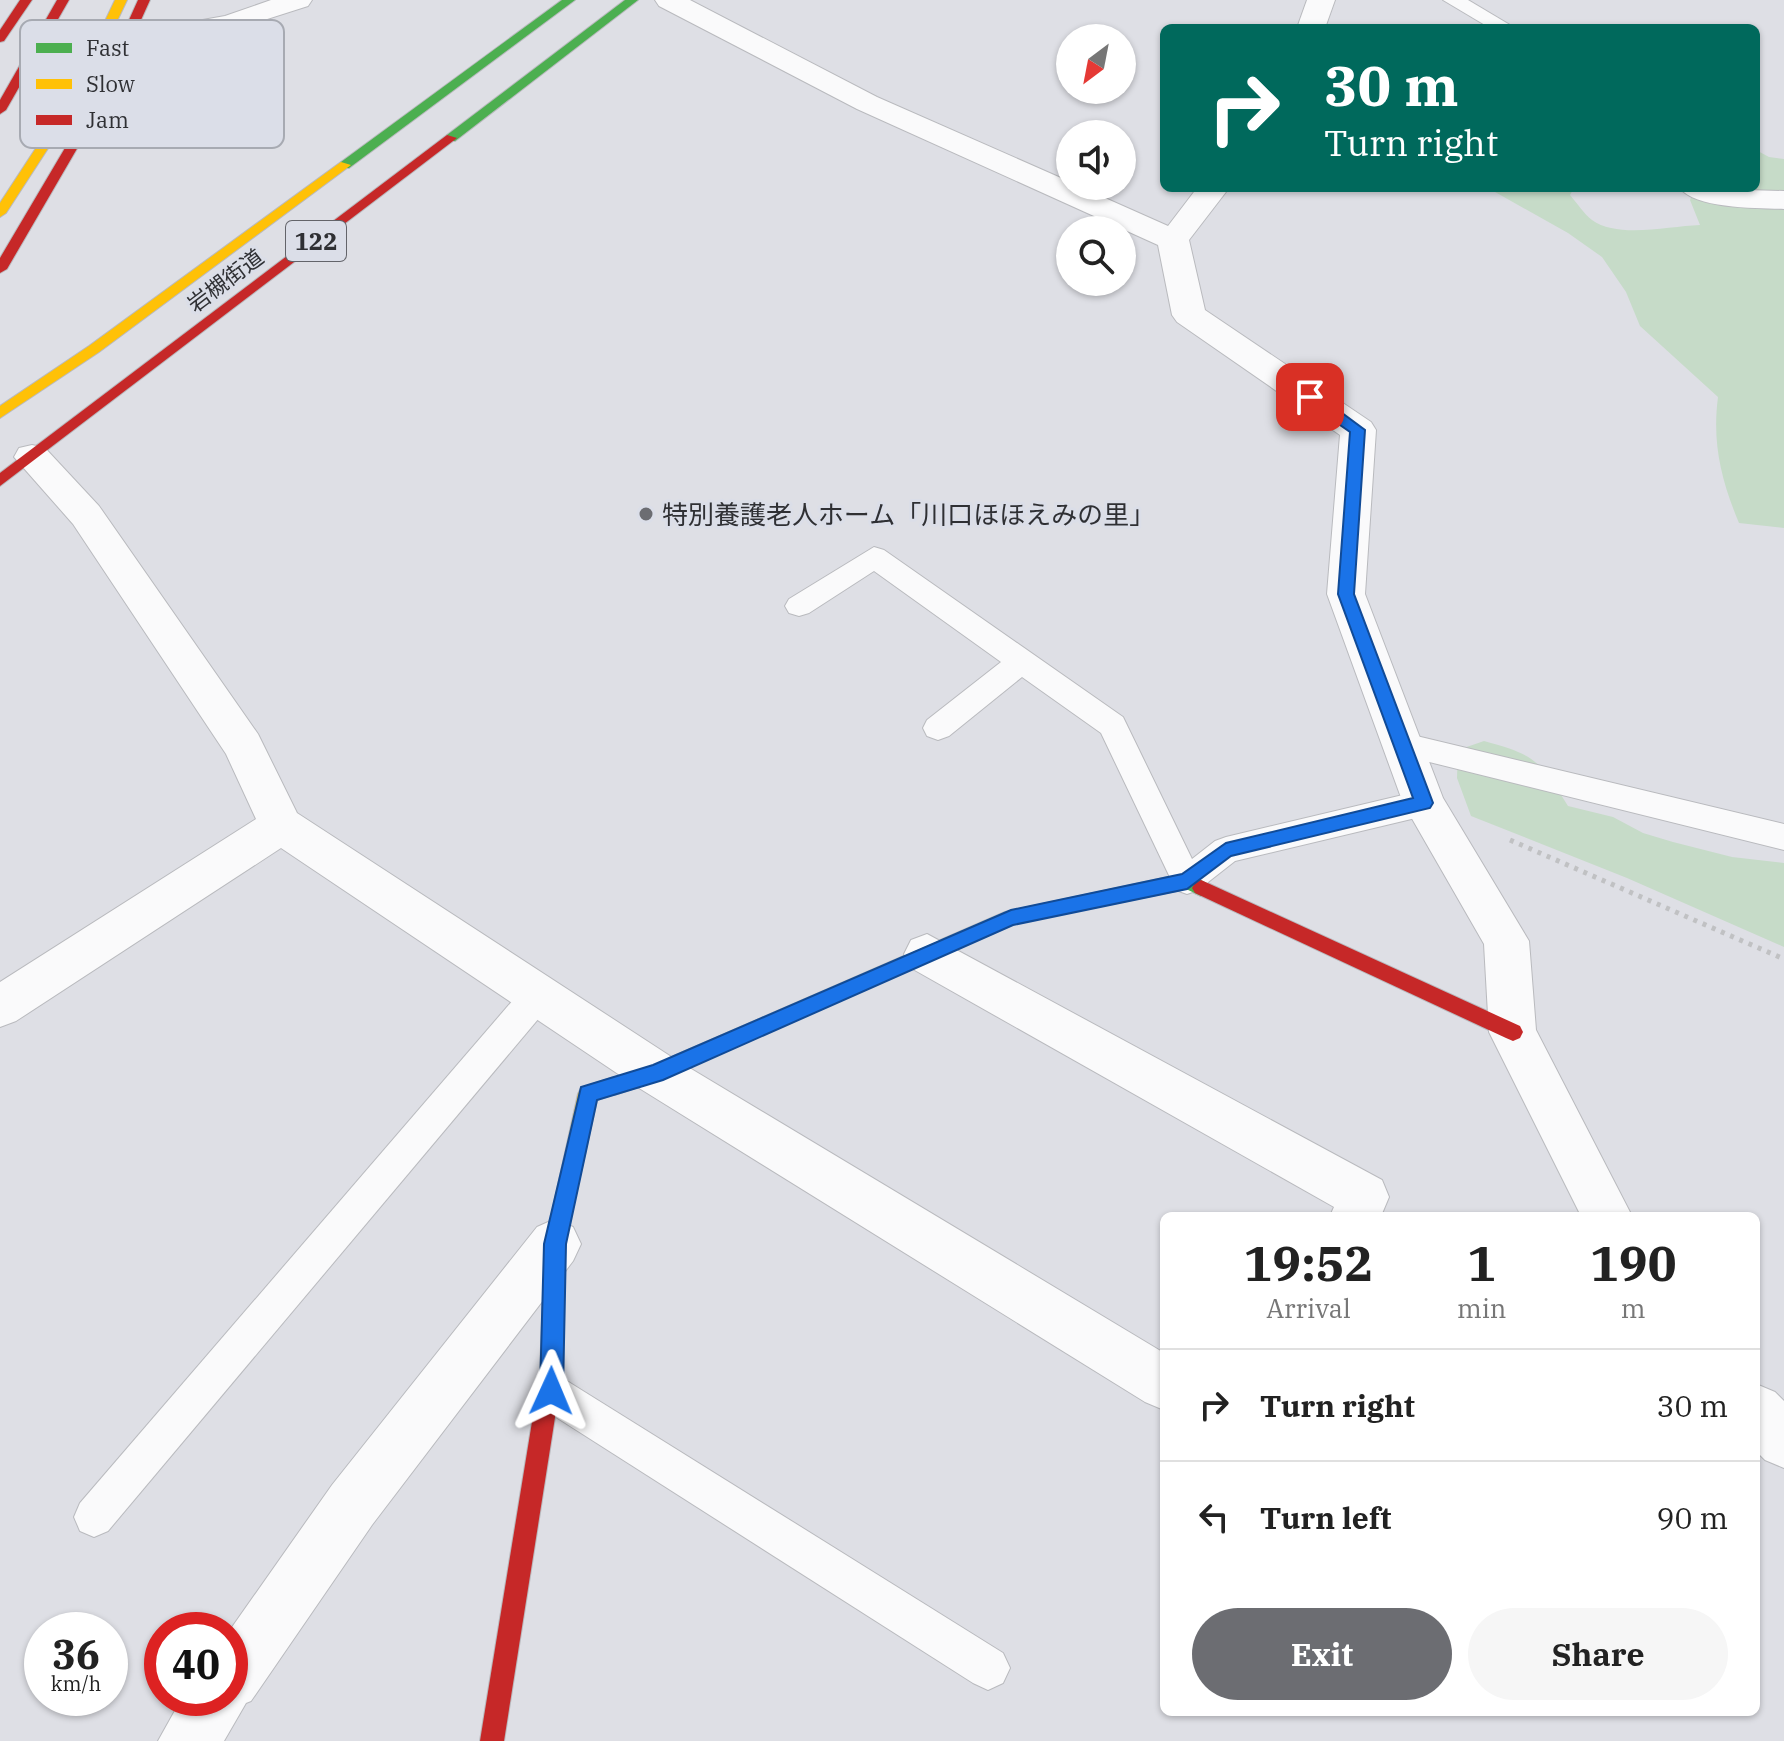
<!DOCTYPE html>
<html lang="en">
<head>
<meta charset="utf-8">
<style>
  :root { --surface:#fff; --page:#f6f6f6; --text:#222; --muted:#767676; --line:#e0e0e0; --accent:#6c6d72 }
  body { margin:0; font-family:"IBM Plex Serif","Noto Sans JP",serif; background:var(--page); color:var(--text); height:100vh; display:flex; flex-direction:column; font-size:30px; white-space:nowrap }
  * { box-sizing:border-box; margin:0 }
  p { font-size:26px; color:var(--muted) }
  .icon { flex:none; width:44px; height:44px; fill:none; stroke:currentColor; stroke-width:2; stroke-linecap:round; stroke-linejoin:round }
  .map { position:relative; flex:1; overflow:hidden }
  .details { position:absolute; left:1160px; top:1212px; width:600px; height:504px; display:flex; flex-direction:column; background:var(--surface); border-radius:12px; box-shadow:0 2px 6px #0004 }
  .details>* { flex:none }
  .banner { position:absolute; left:1160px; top:24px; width:600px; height:168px; border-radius:12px; box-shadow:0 2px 6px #0004; background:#00695c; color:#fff; overflow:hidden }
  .needle { width:52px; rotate:212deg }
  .tools { position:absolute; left:1056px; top:24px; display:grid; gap:16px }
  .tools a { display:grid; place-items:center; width:80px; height:80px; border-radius:50%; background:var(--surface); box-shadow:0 2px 6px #0004; font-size:40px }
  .speed { position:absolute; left:24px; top:1612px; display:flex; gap:16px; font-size:40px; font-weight:700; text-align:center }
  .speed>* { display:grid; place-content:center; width:104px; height:104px; border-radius:50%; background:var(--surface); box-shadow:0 2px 6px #0004; line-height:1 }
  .speed small { font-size:20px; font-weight:400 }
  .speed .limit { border:12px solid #d22; background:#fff; color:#111 }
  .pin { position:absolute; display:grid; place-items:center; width:68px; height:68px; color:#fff; margin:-34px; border-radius:16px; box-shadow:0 4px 12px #0006 }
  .me { position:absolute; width:88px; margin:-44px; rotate:1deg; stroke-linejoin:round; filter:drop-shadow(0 0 6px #0008) }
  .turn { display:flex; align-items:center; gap:28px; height:168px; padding:0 32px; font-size:36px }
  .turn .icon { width:104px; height:104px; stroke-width:2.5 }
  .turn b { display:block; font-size:56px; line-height:68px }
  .eta { display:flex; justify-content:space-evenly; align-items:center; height:136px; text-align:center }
  .eta b { font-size:48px; font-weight:800; line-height:56px }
  .button { display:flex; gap:16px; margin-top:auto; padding:16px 32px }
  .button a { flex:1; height:92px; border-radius:48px; background:var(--accent); color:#fff; font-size:32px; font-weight:800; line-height:92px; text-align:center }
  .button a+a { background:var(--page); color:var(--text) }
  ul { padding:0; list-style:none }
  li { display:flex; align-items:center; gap:24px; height:112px; padding:0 32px; border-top:2px solid var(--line) }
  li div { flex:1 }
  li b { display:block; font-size:30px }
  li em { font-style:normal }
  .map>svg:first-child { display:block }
</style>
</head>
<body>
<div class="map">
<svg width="1784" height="1741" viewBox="0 0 1784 1741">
  <rect width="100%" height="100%" fill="#dedfe5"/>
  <g fill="#c6dbc8">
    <path d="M 1756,150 L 1769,157 L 1784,159 L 1784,528 L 1739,523 C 1721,480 1712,443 1718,397 L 1640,326 L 1626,292 L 1602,257 L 1568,233 L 1488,188 L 1574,188 L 1570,195 C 1577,203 1584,214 1592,220 C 1618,239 1669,226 1700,225 L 1690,200 L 1695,188 L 1756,188 Z"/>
    <path d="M 1484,741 C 1536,755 1540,761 1568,806 L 1613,817 L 1643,833 L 1673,842 L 1732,857 L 1784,863 L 1784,947 L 1627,878 L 1471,816 L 1457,778 L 1458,750 Z"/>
  </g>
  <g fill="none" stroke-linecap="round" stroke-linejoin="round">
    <defs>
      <g id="lane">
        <path d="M 1443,0 L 1468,0 L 1515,28 L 1490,28 Z"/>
        <path d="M 874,547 L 884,550 L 1123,717 L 1192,859 L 1215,841 L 1226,837 L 1424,790 L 1435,794 L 1440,803 L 1435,812 L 1424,816 L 1235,861 L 1198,890 L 1187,894 L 1176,890 L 1101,733 L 1022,677 L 949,736 L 938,740 L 927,736 L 923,728 L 927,720 L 1001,662 L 874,571 L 809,613 L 799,616 L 789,613 L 785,606 L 789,599 Z"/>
        <path d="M 1404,733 L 1784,824 L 1784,850 L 1393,753 L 1389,745 L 1393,737 Z"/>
        <path d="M 538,980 L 550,985 L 555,995 L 550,1005 L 108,1531 L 94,1537 L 80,1531 L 74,1517 L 80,1503 L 526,985 Z"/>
        <path d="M 551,1371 L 1003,1653 L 1010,1668 L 1003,1683 L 988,1690 L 973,1683 L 537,1405 L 531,1391 L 537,1377 Z"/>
      </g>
      <g id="street">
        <path d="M 271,0 L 312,0 L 308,6 L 230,31 L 129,49 L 119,47 L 115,41 L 119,35 L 225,16 Z"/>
        <path d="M 655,0 L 690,0 L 877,97 L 1070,182 L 1070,186 L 1078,186 L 1168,226 L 1197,188 L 1229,188 L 1189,240 L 1205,310 L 1371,422 L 1376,430 L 1365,594 L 1443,798 L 1529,941 L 1536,1030 L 1632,1216 L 1581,1216 L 1489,1032 L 1484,944 L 1403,803 L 1327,594 L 1340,435 L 1177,322 L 1172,315 L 1158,245 L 857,109 L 659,6 Z"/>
        <path d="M 1307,0 L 1335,0 L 1325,28 L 1297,28 Z"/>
        <path d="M 1680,188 L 1784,191 L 1784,209 C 1759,208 1695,209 1680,188 Z"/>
        <path d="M 32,445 L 45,448 L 99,506 L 258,734 L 297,813 L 673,1058 L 1164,1353 L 1164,1410 L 1145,1402 L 639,1088 L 281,848 L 16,1021 L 0,1027 L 0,982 L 256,819 L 226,754 L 73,524 L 14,457 L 19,448 Z"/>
        <path d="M 927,934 L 1382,1180 L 1389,1197 L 1381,1216 L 1330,1216 L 1334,1207 L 911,968 L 904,954 L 911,940 Z"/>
        <path d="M 555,1219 L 573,1227 L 581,1244 L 573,1261 L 372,1525 L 251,1701 L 246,1703 L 224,1741 L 158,1741 L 182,1698 L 230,1698 L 230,1630 L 332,1485 L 537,1227 Z"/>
        <path d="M 1756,1384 L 1775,1392 L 1784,1401 L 1784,1468 L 1765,1460 L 1756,1451 Z"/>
      </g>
      <g id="fast">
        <path d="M 562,0 L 575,0 L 349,168 L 341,168 L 341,162 Z"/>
        <path d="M 625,0 L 638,0 L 455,141 L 447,141 L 447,135 Z"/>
        <path d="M 1187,873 L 1207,883 L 1210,888 L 1207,893 L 1201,896 L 1186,889 L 1014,924 L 663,1079 L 614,1095 L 607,1092 L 604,1086 L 607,1080 L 653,1065 L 1005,912 Z"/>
      </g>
      <g id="slow">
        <path d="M 115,0 L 127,0 L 80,99 L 6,213 L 0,217 L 0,203 L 68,99 Z"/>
        <path d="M 341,162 L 351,165 L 99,352 L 0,418 L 0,406 L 89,346 Z"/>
        <path d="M 614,1077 L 621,1080 L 624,1086 L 621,1092 L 597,1100 L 565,1244 L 562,1373 L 559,1381 L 551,1384 L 543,1381 L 540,1373 L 545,1244 L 578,1094 L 581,1088 Z"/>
      </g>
      <g id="jam">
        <path d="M 20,0 L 32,0 L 4,41 L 0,42 L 0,30 Z"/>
        <path d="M 57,0 L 69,0 L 6,110 L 0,114 L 0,100 Z"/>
        <path d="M 138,0 L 150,0 L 103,104 L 7,269 L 0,273 L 0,258 L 91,104 Z"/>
        <path d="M 447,135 L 457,138 L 0,486 L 0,473 Z"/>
        <path d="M 1201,880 L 1520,1026 L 1523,1032 L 1520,1038 L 1513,1041 L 1506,1038 L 1195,893 L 1192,888 L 1195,883 Z"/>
        <path d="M 551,1362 L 559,1365 L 562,1373 L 504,1741 L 480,1741 L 540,1373 L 543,1365 Z"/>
      </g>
    </defs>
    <use href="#lane" stroke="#b9babe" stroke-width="2"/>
    <use href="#street" stroke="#b9babe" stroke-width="2"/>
    <use href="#fast" stroke="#b9babe" stroke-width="2"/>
    <use href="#slow" stroke="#b9babe" stroke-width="2"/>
    <use href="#jam" stroke="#b9babe" stroke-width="2"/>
    <path stroke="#c0c1c3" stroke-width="5" stroke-dasharray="4 6" stroke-linecap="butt" d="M 1510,840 L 1784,959"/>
    <use href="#lane" fill="#fafafb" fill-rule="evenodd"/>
    <use href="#street" fill="#fafafb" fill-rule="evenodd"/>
    <use href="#fast" fill="#4caf50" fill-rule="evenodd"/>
    <use href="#slow" fill="#ffc107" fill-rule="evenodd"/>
    <use href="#jam" fill="#c62828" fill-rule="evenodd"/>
  </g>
  <path fill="#1a73e8" stroke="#114b97" stroke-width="2" d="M 1304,393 L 1315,393 L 1365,430 L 1354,594 L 1433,803 L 1430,808 L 1231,856 L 1187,889 L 1013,925 L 663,1080 L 597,1100 L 566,1244 L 563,1391 L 559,1399 L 551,1402 L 544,1399 L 540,1391 L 544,1244 L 581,1087 L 653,1065 L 1011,910 L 1182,874 L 1226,843 L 1413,798 L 1338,594 L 1350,432 L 1304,400 Z"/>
  <circle fill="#6c6d72" stroke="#dbdee8" stroke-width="3" cx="646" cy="514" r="8"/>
  <g text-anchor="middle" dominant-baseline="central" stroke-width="6" stroke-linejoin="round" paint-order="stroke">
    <g font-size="22" fill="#2f3034" stroke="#dbdee8">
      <text transform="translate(225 280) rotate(-37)">岩槻街道</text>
    </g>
    <rect fill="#dbdee8" stroke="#63646a" stroke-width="2" x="286" y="221" width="60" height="40" rx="6"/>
    <g font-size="24" font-weight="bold" fill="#2f3034">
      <text x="316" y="241">122</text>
    </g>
    <g font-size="26" fill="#2f3034" stroke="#dbdee8" text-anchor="start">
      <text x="662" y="514">特別養護老人ホーム「川口ほほえみの里」</text>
    </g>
  </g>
  <rect x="20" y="20" width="264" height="128" rx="12" fill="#dbdee8" stroke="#a7aab2" stroke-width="2"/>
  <rect x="36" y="43" width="36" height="10" fill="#4caf50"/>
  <rect x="36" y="79" width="36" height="10" fill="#ffc107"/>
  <rect x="36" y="115" width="36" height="10" fill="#c62828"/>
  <g font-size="22" fill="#2f3034">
    <text x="86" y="56">Fast</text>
    <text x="86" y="92">Slow</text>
    <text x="86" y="128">Jam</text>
  </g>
</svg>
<div class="tools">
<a><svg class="needle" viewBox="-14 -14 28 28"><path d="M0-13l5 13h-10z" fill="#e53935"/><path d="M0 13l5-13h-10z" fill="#767676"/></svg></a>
<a><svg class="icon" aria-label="sound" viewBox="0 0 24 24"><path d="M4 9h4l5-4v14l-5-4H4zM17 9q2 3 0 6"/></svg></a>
<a><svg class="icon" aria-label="search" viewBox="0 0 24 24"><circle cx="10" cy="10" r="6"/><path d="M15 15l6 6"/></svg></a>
</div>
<div class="speed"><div>36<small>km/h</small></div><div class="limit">40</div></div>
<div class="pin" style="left:1310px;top:397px;background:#d93025"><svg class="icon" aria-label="arrive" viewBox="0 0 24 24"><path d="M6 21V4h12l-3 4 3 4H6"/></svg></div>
<svg class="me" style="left:551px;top:1391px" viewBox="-20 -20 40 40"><path d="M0-17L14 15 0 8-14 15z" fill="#1a73e8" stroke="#fff" stroke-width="4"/></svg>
<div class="banner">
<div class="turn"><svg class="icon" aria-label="right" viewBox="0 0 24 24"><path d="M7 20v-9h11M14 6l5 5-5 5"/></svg><div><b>30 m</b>Turn right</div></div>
</div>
<section class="details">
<div class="eta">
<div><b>19:52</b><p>Arrival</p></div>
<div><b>1</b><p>min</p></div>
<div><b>190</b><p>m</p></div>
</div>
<ul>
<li><svg class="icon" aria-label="right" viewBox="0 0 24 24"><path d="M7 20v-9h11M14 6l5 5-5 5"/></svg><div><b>Turn right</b></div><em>30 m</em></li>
<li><svg class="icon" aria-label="left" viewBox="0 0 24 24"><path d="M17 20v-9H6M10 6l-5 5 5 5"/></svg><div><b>Turn left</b></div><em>90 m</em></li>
</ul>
<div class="button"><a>Exit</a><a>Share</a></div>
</section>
</div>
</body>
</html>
